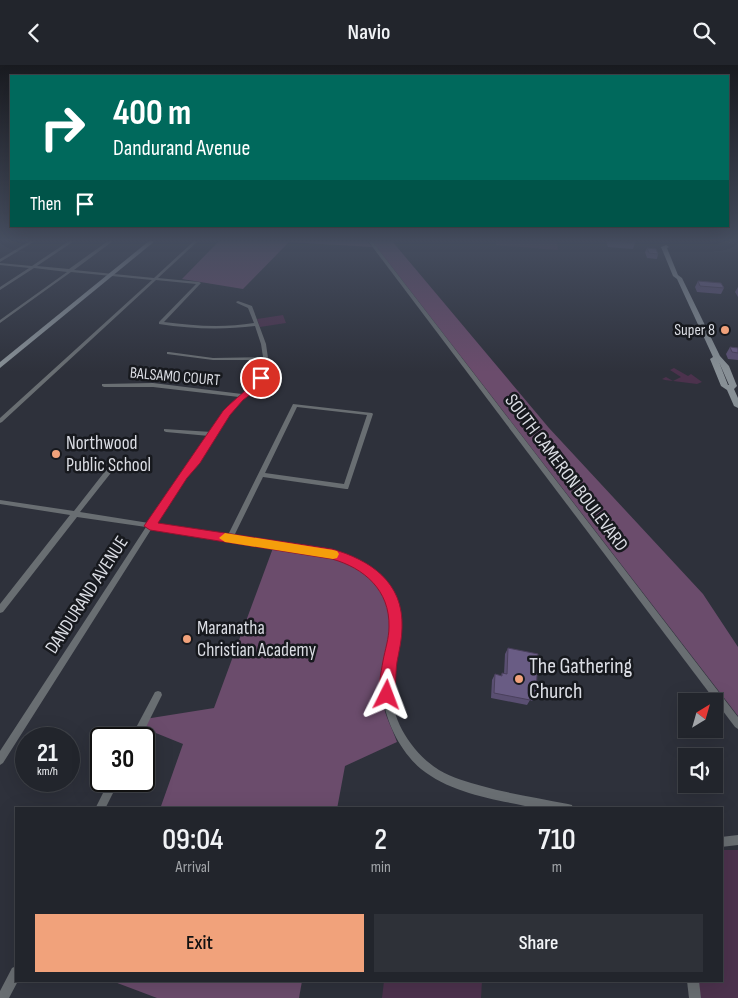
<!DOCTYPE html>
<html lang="en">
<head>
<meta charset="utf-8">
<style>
  :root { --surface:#22252c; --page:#2e3138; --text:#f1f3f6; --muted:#a2a5a9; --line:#3f4248; --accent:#f1a27b }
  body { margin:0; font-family:"Sofia Sans Condensed",sans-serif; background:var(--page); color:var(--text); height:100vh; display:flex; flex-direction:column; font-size:19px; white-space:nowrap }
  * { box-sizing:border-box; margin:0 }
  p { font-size:16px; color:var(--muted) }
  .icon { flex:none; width:28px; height:28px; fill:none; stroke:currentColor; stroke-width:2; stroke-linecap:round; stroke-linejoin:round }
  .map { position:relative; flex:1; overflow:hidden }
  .drawer { position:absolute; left:15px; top:742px; width:708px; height:175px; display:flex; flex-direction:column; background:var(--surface); border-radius:0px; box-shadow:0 5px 20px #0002,0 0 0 1px var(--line) }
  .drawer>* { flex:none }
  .guide { position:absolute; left:10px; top:10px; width:719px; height:152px; border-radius:0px; box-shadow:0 5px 20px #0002,0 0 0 1px var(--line); background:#00695c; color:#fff; overflow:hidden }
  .needle { width:32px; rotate:37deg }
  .fabs { position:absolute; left:678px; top:628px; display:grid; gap:10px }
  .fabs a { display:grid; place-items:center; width:45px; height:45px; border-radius:0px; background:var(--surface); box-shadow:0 5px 20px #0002,0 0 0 1px var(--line); font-size:25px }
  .speed { position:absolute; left:15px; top:662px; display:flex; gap:10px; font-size:25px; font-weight:700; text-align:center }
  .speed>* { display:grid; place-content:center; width:65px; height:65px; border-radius:50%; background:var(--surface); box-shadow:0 5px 20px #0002,0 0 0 1px var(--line); line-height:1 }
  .speed small { font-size:12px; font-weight:400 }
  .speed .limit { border:2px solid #111; border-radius:8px; background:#fff; color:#111 }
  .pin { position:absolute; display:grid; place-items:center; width:42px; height:42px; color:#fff; margin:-21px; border:2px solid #fff; border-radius:50%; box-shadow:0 1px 5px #0007 }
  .me { position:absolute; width:55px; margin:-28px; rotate:3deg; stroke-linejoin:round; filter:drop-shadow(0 0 4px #0008) }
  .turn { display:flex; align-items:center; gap:18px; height:105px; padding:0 20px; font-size:22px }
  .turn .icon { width:65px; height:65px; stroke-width:2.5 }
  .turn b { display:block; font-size:35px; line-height:42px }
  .then { display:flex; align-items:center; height:48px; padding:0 20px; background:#0003; gap:10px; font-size:19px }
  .eta { display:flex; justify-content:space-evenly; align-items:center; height:85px; text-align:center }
  .eta b { font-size:30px; font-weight:600; line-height:35px }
  .primary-button { display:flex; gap:10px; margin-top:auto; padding:10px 20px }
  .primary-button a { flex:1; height:58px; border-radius:0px; background:var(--accent); color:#111; font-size:20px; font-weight:600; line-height:58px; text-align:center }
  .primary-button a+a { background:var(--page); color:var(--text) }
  header { display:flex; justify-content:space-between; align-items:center; height:65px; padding:0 20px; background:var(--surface); font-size:22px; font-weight:600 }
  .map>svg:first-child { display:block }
</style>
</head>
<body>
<header><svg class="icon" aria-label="back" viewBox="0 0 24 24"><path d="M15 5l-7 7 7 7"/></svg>Navio<svg class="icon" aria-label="search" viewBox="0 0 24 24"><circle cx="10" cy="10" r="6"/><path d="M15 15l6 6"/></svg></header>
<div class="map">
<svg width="738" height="933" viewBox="0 0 738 933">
  <rect width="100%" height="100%" fill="#2e313b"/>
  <g fill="#4c324d">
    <path d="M 496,176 L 557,176 L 558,185 L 496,180 Z"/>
    <path d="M 283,250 L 286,258 L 260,262 L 257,254 Z"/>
    <path d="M 674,303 L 688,311 L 691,309 L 702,317 L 697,319 L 665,315 L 662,314 L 666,312 L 673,316 L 681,312 L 670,305 Z"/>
    <path d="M 721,785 L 738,785 L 738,933 L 700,933 L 697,916 L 721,916 Z"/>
    <path d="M 384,916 L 482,916 L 481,933 L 382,933 Z"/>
  </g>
  <g fill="#6b4c6c">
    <path d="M 219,176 L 367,176 L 372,182 L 289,177 L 243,224 L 182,214 Z"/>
    <path d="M 372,176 L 392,176 L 549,363 L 703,529 L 738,582 L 738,651 Z"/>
    <path d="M 273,483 C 322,490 394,495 391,562 C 389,588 379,612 383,638 C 385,651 393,665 397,677 L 345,701 L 337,744 L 160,744 L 183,679 L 141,662 L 145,654 L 214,643 Z"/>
    <path d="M 112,916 L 302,916 L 299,933 L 157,933 Z"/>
  </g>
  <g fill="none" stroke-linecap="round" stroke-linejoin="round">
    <g fill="#696e72" fill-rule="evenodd">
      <path d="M 30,176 L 35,176 L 0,197 L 0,194 Z"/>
      <path d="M 69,176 L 74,176 L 37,201 L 69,204 L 108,176 L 113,176 L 74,205 L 154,213 L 194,176 L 198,176 L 158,213 L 199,217 L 201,218 L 164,257 C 194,261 224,263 254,258 L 248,243 L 237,238 L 236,237 L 238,236 L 252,241 L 266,279 L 268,293 L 266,307 L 260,318 L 240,337 L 225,355 L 200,393 L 185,412 L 155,459 L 228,470 L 293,339 L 372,348 L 373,349 L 348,424 L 346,424 L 263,412 L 234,471 L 332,486 C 372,499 405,523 399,570 C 397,588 391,605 391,623 C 391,655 412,688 439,705 C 452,713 468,717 482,721 C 510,729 539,733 568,739 L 572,740 L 573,744 C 563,744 553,744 543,744 C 534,743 525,741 516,739 C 484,733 447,725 421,704 C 401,687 386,658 383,632 C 380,614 386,596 390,579 C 399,533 374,506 332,492 L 152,463 L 3,698 L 0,700 L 0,686 L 146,462 L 77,452 L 3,547 L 0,548 L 0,539 L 70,450 L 0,439 L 0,435 L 74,446 L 106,405 L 110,405 L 111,407 L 110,409 L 80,447 L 149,458 L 181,408 L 195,391 L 209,371 L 166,367 L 164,366 L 164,364 L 212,367 L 229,344 L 239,332 L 153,322 L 104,322 L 102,321 L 102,319 L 153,318 L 242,329 C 255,318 262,313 263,295 L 213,295 L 167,289 L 167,287 L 169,287 L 213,293 L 263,292 L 261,279 L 255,261 C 223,265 191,264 159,259 L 159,257 L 196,219 L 156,215 L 2,357 L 0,358 L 0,353 L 152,215 L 71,207 L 0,258 L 0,255 L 67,207 L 34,203 L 0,225 L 0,222 L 29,203 L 0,200 L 0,198 L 32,201 ZM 297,342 L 367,350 L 344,419 L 265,408 Z"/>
      <path d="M 368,176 L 372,176 L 738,652 L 738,664 L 735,662 Z"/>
      <path d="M 158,626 L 161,627 L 162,630 L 140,674 L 130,674 L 155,627 Z"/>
      <path d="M 109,716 L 119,716 L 105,744 L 95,744 Z"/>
      <path d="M 738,770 L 738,780 L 721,782 L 721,772 Z"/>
      <path d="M 16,901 L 16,916 L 18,916 L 9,933 L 0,933 L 0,926 L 12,903 Z"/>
      <path d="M 687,916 L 699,916 L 701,933 L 689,933 Z"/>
    </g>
    <g fill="#889096" fill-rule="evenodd">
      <path d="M 149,176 L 155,176 L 0,303 L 0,297 Z"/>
      <path d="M 666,180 L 669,182 L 667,183 L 678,210 L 682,213 L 720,291 L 729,301 L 737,321 L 734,324 L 738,333 L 738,343 L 734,341 L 727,325 L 721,321 L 710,294 L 713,292 L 677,214 L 673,211 L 661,182 ZM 719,297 L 729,320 L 728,320 Z"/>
    </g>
    <path stroke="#868991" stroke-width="1" stroke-dasharray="1 3" stroke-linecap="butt" d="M 721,176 L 738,179"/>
  </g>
  <g fill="#5a4f72">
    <path d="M 606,176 L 634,176 L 635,178 L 633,184 L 608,182 Z"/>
    <path d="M 647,183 L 658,189 L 657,194 L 647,193 L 645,187 Z"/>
    <path d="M 698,216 L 724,223 L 721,229 L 697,227 L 695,222 Z"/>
    <path d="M 738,222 L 738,232 L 735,227 Z"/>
    <path d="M 730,282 L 738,283 L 738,295 L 728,294 L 726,289 Z"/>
    <path d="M 508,583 L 536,631 L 532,636 L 530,635 L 527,640 L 491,633 L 492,615 L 495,609 L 501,611 L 502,608 L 504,609 L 505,589 Z"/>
  </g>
  <g fill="#695c84" stroke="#4a405c">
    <path d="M 610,176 L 634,176 L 635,178 Z"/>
    <path d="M 647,183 L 656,184 L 658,189 L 649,188 Z"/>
    <path d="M 698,216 L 721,218 L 724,223 L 700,221 Z"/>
    <path d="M 730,282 L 738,283 L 738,288 L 732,287 Z"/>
    <path d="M 508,583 L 538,589 L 536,631 L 530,630 L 530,635 L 494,628 L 495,609 L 502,611 L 502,608 L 507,609 Z"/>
  </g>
  <linearGradient id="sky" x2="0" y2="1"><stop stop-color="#191b20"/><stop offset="0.57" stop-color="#464e60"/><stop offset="1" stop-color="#464e60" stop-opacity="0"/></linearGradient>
  <rect width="738" height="307" fill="url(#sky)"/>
  <path fill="#e11d48" stroke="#92132f" d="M 258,311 L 265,313 L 259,323 L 243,335 L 230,350 L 200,398 L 187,413 L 158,458 L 332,484 C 370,495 404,517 402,563 C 402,574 399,586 397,597 C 395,609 397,624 392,635 L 387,637 L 382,635 C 377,623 381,608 383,596 C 385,585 389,573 389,562 C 390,525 364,503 332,494 L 150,465 L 144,461 L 223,346 C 234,334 249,325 258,311 Z"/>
  <path fill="#f59e0b" d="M 225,468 L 333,485 L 337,486 L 339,489 L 337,493 L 333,494 L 225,477 L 219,473 Z"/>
  <g fill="#f1a27b" stroke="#17191e" stroke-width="2">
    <circle cx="725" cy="265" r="5"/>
    <circle cx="56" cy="389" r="5"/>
    <circle cx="187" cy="574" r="5"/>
    <circle cx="519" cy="614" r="5"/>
  </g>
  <g text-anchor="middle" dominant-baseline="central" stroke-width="5" stroke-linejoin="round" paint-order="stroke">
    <g font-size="16" fill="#dbdde4" stroke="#17191e" text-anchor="end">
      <text x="715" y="265">Super 8</text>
    </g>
    <g font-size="16" fill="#dbdde4" stroke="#17191e">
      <text transform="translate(175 312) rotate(5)">BALSAMO COURT</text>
    </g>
    <g font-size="19" fill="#dbdde4" stroke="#17191e" text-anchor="start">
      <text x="66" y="378">Northwood<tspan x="66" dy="22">Public School</tspan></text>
      <text x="197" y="563">Maranatha<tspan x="197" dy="22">Christian Academy</tspan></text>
    </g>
    <g font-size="19" fill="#dbdde4" stroke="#17191e">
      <text transform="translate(566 408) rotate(53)">SOUTH CAMERON BOULEVARD</text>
      <text transform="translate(87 530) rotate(-57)">DANDURAND AVENUE</text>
    </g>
    <g font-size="22" fill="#dbdde4" stroke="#17191e" text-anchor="start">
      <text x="529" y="601">The Gathering<tspan x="529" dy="25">Church</tspan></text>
    </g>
  </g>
</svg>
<div class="fabs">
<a><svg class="needle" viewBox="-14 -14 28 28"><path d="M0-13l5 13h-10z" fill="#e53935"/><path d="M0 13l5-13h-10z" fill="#a2a5a9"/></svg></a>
<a><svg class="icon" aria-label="sound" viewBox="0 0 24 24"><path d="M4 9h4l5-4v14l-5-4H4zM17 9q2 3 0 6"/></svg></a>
</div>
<div class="speed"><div>21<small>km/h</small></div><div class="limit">30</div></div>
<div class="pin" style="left:261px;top:313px;background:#d93025"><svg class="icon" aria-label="arrive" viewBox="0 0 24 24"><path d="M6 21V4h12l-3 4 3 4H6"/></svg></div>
<svg class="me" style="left:387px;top:630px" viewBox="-20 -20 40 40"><path d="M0-17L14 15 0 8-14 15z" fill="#e11d48" stroke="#fff" stroke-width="4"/></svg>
<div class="guide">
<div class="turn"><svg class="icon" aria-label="right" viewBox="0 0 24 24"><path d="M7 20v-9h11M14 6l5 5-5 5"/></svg><div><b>400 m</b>Dandurand Avenue</div></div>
<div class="then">Then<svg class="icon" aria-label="arrive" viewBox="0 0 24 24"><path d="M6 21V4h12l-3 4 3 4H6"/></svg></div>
</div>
<section class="drawer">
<div class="eta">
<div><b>09:04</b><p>Arrival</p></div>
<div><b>2</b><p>min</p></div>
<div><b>710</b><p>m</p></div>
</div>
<div class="primary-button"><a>Exit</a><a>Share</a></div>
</section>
</div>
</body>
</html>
